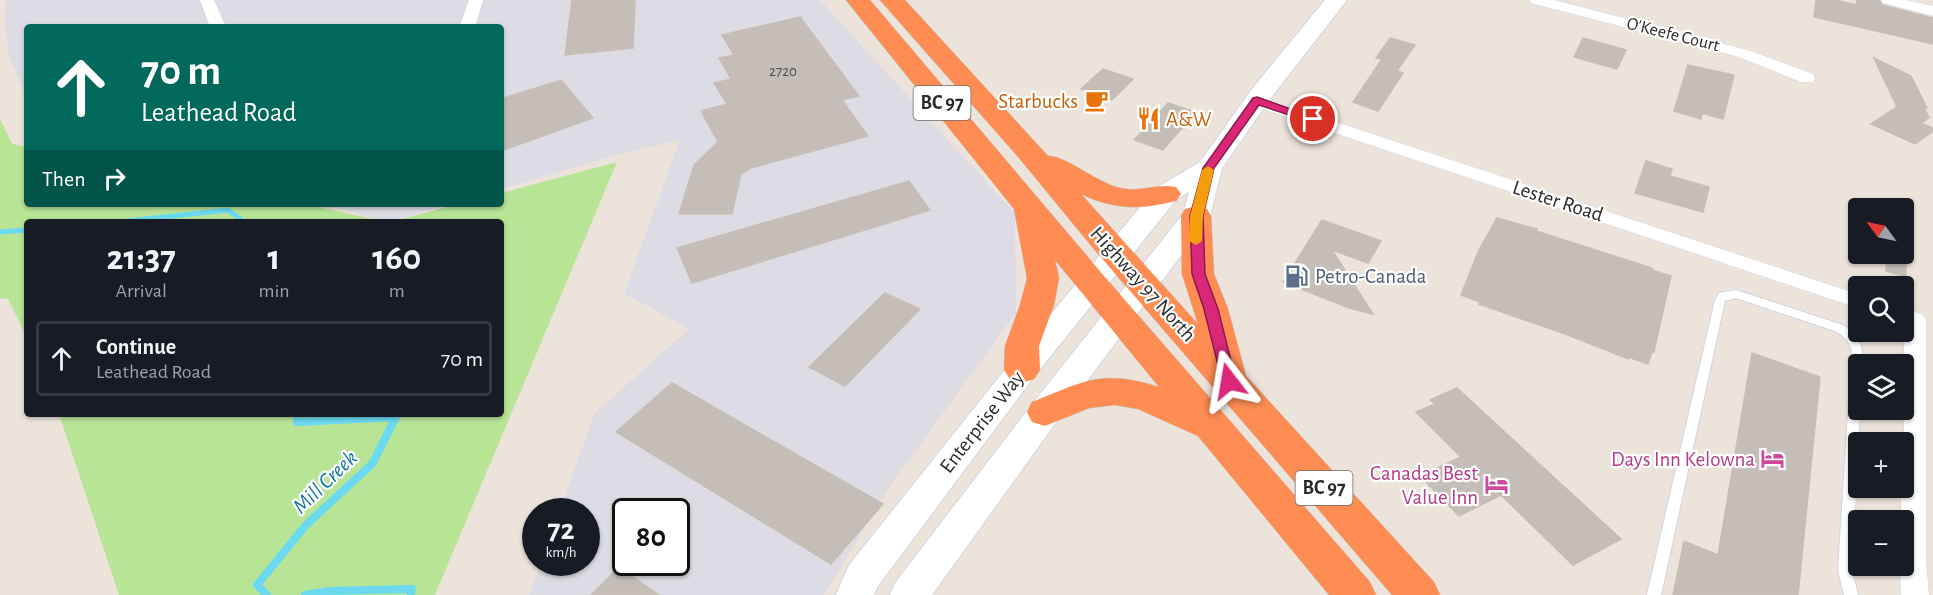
<!DOCTYPE html>
<html lang="en">
<head>
<meta charset="utf-8">
<style>
  :root { --surface:#171b24; --page:#20242c; --text:#f1f3f6; --muted:#9ea1a6; --line:#363941 }
  body { margin:0; font-family:"Alegreya Sans",sans-serif; background:var(--page); color:var(--text); height:100vh; display:flex; flex-direction:column; font-size:22px; white-space:nowrap }
  * { box-sizing:border-box; margin:0 }
  p { font-size:20px; color:var(--muted) }
  .icon { flex:none; width:33px; height:33px; fill:none; stroke:currentColor; stroke-width:2; stroke-linecap:round; stroke-linejoin:round }
  .map { position:relative; flex:1; overflow:hidden }
  .side { position:absolute; left:24px; top:219px; width:480px; height:198px; display:flex; flex-direction:column; background:var(--surface); border-radius:6px; box-shadow:0 2px 4px #0004 }
  .side>* { flex:none }
  .banner { position:absolute; left:24px; top:24px; width:480px; height:183px; border-radius:6px; box-shadow:0 2px 4px #0004; background:#00695c; color:#fff; overflow:hidden }
  .needle { width:39px; rotate:303deg }
  .buttons { position:absolute; left:1848px; top:198px; display:grid; gap:12px }
  .buttons a { display:grid; place-items:center; width:66px; height:66px; border-radius:6px; background:var(--surface); box-shadow:0 2px 4px #0004; font-size:30px }
  .speed { position:absolute; left:522px; top:498px; display:flex; gap:12px; font-size:30px; font-weight:700; text-align:center }
  .speed>* { display:grid; place-content:center; width:78px; height:78px; border-radius:50%; background:var(--surface); box-shadow:0 2px 4px #0004; line-height:1 }
  .speed small { font-size:15px; font-weight:400 }
  .speed .limit { border:3px solid #111; border-radius:9px; background:#fff; color:#111 }
  .pin { position:absolute; display:grid; place-items:center; width:51px; height:51px; color:#fff; margin:-26px; border:3px solid #fff; border-radius:50%; box-shadow:0 2px 6px #0007 }
  .me { position:absolute; width:66px; margin:-33px; rotate:346deg; stroke-linejoin:round; filter:drop-shadow(0 0 4px #0008) }
  .turn { display:flex; align-items:center; gap:21px; height:126px; padding:0 18px; font-size:27px }
  .turn .icon { width:78px; height:78px; stroke-width:2.5 }
  .turn b { display:block; font-size:42px; line-height:51px }
  .then { display:flex; align-items:center; height:57px; padding:0 18px; background:#0003; gap:12px; font-size:22px }
  .eta { display:flex; justify-content:space-evenly; align-items:center; height:102px; text-align:center }
  .eta b { font-size:36px; font-weight:700; line-height:42px }
  ul { padding:0; list-style:none }
  li { display:flex; align-items:center; gap:18px; height:75px; margin:0 12px 9px; padding:0 6px; border:3px solid var(--line); border-radius:6px }
  li div { flex:1 }
  li b { display:block; font-size:22px }
  li em { font-style:normal }
  .map>svg:first-child { display:block }
</style>
</head>
<body>
<div class="map">
<svg width="1933" height="595" viewBox="0 0 1933 595">
  <rect width="100%" height="100%" fill="#ece3db"/>
  <g fill="#dddce4" fill-rule="evenodd">
    <path d="M 6,0 L 820,0 L 1015,213 L 1016,313 L 888,489 L 824,595 L 529,595 L 541,563 L 586,562 L 586,512 L 559,511 L 595,413 L 689,329 L 624,293 L 680,140 L 621,154 L 501,189 L 501,27 L 27,27 L 27,98 L 9,56 L 5,26 ZM 626,512 L 676,512 L 676,562 L 626,562 Z"/>
    <path d="M 324,204 L 451,204 L 387,222 Z"/>
  </g>
  <g fill="#b8e496">
    <path d="M 0,119 L 12,144 L 27,147 L 27,204 L 304,204 L 387,222 L 27,222 L 27,337 L 8,299 L 0,298 Z"/>
    <path d="M 617,162 L 435,595 L 119,595 L 59,414 L 501,414 L 501,222 L 390,222 L 458,204 L 501,204 L 501,193 Z"/>
  </g>
  <g fill="none" stroke-linecap="round" stroke-linejoin="round">
    <g stroke="#6bdaf0" stroke-width="5">
      <path d="M 118,222 L 228,210 L 244,222"/>
      <path d="M 0,232 L 27,230"/>
    </g>
    <g stroke="#6bdaf0" stroke-width="8">
      <path d="M 267,595 L 257,585 L 306,525 L 372,464 L 396,417 L 297,422 L 297,414"/>
      <path d="M 305,595 L 329,591 L 412,589 L 411,595"/>
    </g>
  </g>
  <g fill="#c4bdb8" stroke="#c7bfb5" stroke-width="1.5">
    <path d="M 572,0 L 635,0 L 633,48 L 565,55 Z"/>
    <path d="M 1816,0 L 1836,0 L 1856,5 L 1857,0 L 1879,0 L 1882,5 L 1933,18 L 1933,44 L 1814,17 Z"/>
    <path d="M 800,17 L 859,96 L 842,100 L 868,136 L 751,168 L 741,174 L 732,214 L 679,214 L 694,165 L 718,142 L 701,111 L 727,104 L 714,83 L 731,79 L 719,58 L 734,55 L 722,35 Z"/>
    <path d="M 1390,38 L 1415,45 L 1397,71 L 1403,73 L 1378,111 L 1353,102 L 1382,59 L 1376,58 Z"/>
    <path d="M 1583,38 L 1626,50 L 1617,69 L 1574,57 Z"/>
    <path d="M 1874,58 L 1911,76 L 1927,108 L 1924,107 L 1929,118 L 1921,123 L 1933,128 L 1933,131 L 1915,144 L 1871,124 L 1897,107 Z"/>
    <path d="M 1688,65 L 1734,75 L 1723,119 L 1702,113 L 1701,119 L 1674,111 Z"/>
    <path d="M 1103,69 L 1133,79 L 1112,100 L 1081,89 Z"/>
    <path d="M 561,80 L 593,118 L 501,151 L 501,99 Z"/>
    <path d="M 1168,103 L 1196,112 L 1163,150 L 1134,140 Z"/>
    <path d="M 1646,161 L 1672,169 L 1670,176 L 1709,187 L 1703,212 L 1635,193 Z"/>
    <path d="M 909,181 L 930,210 L 692,283 L 677,248 Z"/>
    <path d="M 1497,218 L 1537,229 L 1536,231 L 1652,268 L 1652,270 L 1671,276 L 1654,352 L 1652,352 L 1648,364 L 1628,357 L 1628,359 L 1568,335 L 1479,304 L 1480,302 L 1461,295 L 1479,250 Z"/>
    <path d="M 1322,220 L 1381,241 L 1368,263 L 1332,250 L 1373,314 L 1349,308 L 1283,282 Z"/>
    <path d="M 1887,254 L 1906,254 L 1906,277 L 1886,271 Z"/>
    <path d="M 885,293 L 920,309 L 845,386 L 809,367 Z"/>
    <path d="M 1752,353 L 1820,377 L 1798,595 L 1673,595 L 1684,541 L 1718,555 Z"/>
    <path d="M 672,383 L 883,504 L 831,564 L 616,432 Z"/>
    <path d="M 1457,388 L 1621,539 L 1573,565 L 1501,495 L 1459,516 L 1420,476 L 1461,457 L 1416,412 L 1435,404 L 1430,400 Z"/>
    <path d="M 619,567 L 659,595 L 591,595 Z"/>
  </g>
  <g fill="none" stroke-linecap="round" stroke-linejoin="round">
    <defs>
      <path id="lane" d="M 1736,290 L 1843,325 C 1858,335 1864,346 1863,364 L 1858,364 L 1858,410 L 1860,410 L 1852,570 L 1858,595 L 1844,595 L 1838,570 L 1852,351 C 1849,341 1844,336 1835,331 L 1736,298 L 1725,301 L 1661,595 L 1647,595 L 1715,300 L 1719,293 Z"/>
      <g id="street">
        <path d="M 200,0 L 214,0 L 226,27 L 210,27 Z"/>
        <path d="M 469,0 L 483,0 L 475,27 L 459,27 Z"/>
        <path d="M 1529,0 L 1554,0 L 1751,51 L 1813,74 L 1815,78 L 1813,82 L 1801,82 L 1739,57 L 1531,3 Z"/>
        <path d="M 1881,0 L 1906,0 L 1933,6 L 1933,16 L 1883,3 Z"/>
        <path d="M 1257,96 L 1858,294 L 1858,308 L 1251,105 L 1249,101 L 1251,97 Z"/>
        <path d="M 1915,312 L 1923,315 L 1926,320 L 1926,562 L 1929,595 L 1901,595 L 1900,566 L 1904,566 L 1904,520 L 1901,520 L 1901,488 L 1904,488 L 1904,320 L 1907,315 Z"/>
      </g>
      <path id="secondary" d="M 1325,0 L 1347,0 L 1270,99 L 1222,168 L 1210,216 L 1206,222 L 1057,421 L 932,595 L 890,595 L 895,583 L 1033,403 L 1183,214 L 1189,192 L 1176,200 L 1033,378 L 878,586 L 874,595 L 836,595 L 849,565 L 1011,362 L 1156,188 L 1200,162 L 1252,89 Z"/>
      <g id="highway">
        <path d="M 846,0 L 870,0 L 1104,276 L 1370,582 L 1376,595 L 1329,595 L 1198,436 L 1138,409 L 1115,405 L 1089,408 L 1045,426 L 1032,422 L 1027,412 L 1032,402 C 1084,381 1102,369 1159,387 L 1055,260 L 1059,278 L 1054,305 L 1039,346 L 1040,370 L 1034,379 L 1022,383 L 1010,379 L 1004,370 L 1005,346 L 1020,305 L 1027,278 L 1014,209 Z"/>
        <path d="M 880,0 L 905,0 L 1048,156 C 1067,156 1097,183 1120,188 C 1140,193 1158,183 1176,187 L 1181,194 L 1176,201 C 1140,210 1115,210 1081,194 L 1198,324 L 1182,274 L 1181,216 L 1185,209 L 1196,206 L 1207,209 L 1211,216 L 1214,274 L 1228,309 L 1246,376 L 1434,582 L 1440,595 L 1392,595 L 1093,248 L 1019,158 Z"/>
      </g>
    </defs>
    <use href="#lane" stroke="#d0d5e3" stroke-width="2"/>
    <use href="#street" stroke="#d0d5e3" stroke-width="1"/>
    <use href="#secondary" stroke="#d0d5e3" stroke-width="2"/>
    <use href="#highway" stroke="#c3c3c3" stroke-width="1"/>
    <use href="#lane" fill="#fff" fill-rule="evenodd"/>
    <use href="#street" fill="#fff" fill-rule="evenodd"/>
    <use href="#secondary" fill="#fff" fill-rule="evenodd"/>
    <use href="#highway" fill="#ff8d53" fill-rule="evenodd"/>
  </g>
  <path fill="#db2777" stroke="#8e194d" stroke-width="1.5" d="M 1257,97 L 1319,119 L 1313,123 L 1259,105 L 1214,168 L 1203,216 L 1205,274 L 1218,309 L 1236,381 L 1234,385 L 1224,385 L 1222,381 L 1204,309 L 1192,274 L 1190,216 L 1203,168 L 1253,98 Z"/>
  <path fill="#f59e0b" d="M 1208,166 L 1214,170 L 1203,216 L 1202,241 L 1196,245 L 1189,241 L 1190,216 L 1202,170 Z"/>
  <defs>
    <symbol id="cafe-bare" viewBox="-9 -9 18 18"><path d="M-5.5-4.5H6V0H3Q3 3.5 0 3.5H-2.5Q-5.5 3.5-5.5 0ZM3-3.2v2h1.7v-2ZM-6 4.5H4V6H-6Z" fill="#e8710a" stroke="#fff" stroke-width="2.5" paint-order="stroke"/></symbol>
    <symbol id="restaurant-bare" viewBox="-9 -9 18 18"><path d="M-5-6h1v4h1v-4h1v4h1v-4h1v5L-1.5 .5V6h-2V.5L-5-1ZM5-6V6H3V1.5H1.5Q1.5-4 5-6Z" fill="#e8710a" stroke="#fff" stroke-width="2.5" paint-order="stroke"/></symbol>
    <symbol id="fuel-bare" viewBox="-9 -9 18 18"><path d="M-5.5-6h7V0h2V4h1.3V-2.5L3-4.5l.8-.8L6-3V5H2.5V1h-1V6h-7ZM-4.2-4.7v3.2H.2V-4.7Z" fill="#5c6f8a" stroke="#fff" stroke-width="2.5" paint-order="stroke"/></symbol>
    <symbol id="hotel-bare" viewBox="-9 -9 18 18"><path d="M-6-4.5h1.5V1H6V5H4.5V3h-9V5H-6ZM-4 0a1.8 1.8 0 1 1 3.6 0ZM.5 0V-2.5h3Q6-2.5 6 0Z" fill="#d1479c" stroke="#fff" stroke-width="2.5" paint-order="stroke"/></symbol>
  </defs>
  <g fill-rule="evenodd">
    <use href="#cafe-bare" x="1080" y="84" width="33" height="33"/>
    <use href="#restaurant-bare" x="1132" y="102" width="33" height="33"/>
    <use href="#fuel-bare" x="1280" y="260" width="33" height="33"/>
    <use href="#hotel-bare" x="1756" y="442" width="33" height="33"/>
    <use href="#hotel-bare" x="1480" y="468" width="33" height="33"/>
  </g>
  <g text-anchor="middle" dominant-baseline="central" stroke-width="4.5" stroke-linejoin="round" paint-order="stroke">
    <g font-size="15" fill="#504e4d">
      <text x="783" y="71">2720</text>
    </g>
    <g font-size="18" fill="#292929" stroke="#fff">
      <text transform="translate(1673 35) rotate(14)">O'Keefe Court</text>
    </g>
    <g fill="#fff" stroke="#696969" stroke-width="1.5">
      <rect x="913.5" y="86" width="57" height="34" rx="4.5"/>
      <rect x="1295.5" y="471" width="57" height="34" rx="4.5"/>
    </g>
    <g font-size="20" font-weight="bold" fill="#292929">
      <text x="942" y="103">BC 97</text>
      <text x="1324" y="488">BC 97</text>
    </g>
    <g font-size="21" fill="#c56008" stroke="#fff" text-anchor="end">
      <text x="1078" y="101">Starbucks</text>
      <text x="1166" y="119" text-anchor="start">A&amp;W</text>
    </g>
    <g font-size="21" fill="#292929" stroke="#fff">
      <text transform="translate(1558 201) rotate(18)">Lester Road</text>
      <text transform="translate(1143 284) rotate(48)">Highway 97 North</text>
      <text transform="translate(982 422) rotate(-52)">Enterprise Way</text>
    </g>
    <g font-size="21" fill="#4e5e75" stroke="#fff" text-anchor="start">
      <text x="1315" y="276">Petro-Canada</text>
    </g>
    <g font-size="21" fill="#b23c85" stroke="#fff" text-anchor="end">
      <text x="1755" y="459">Days Inn Kelowna</text>
      <text x="1478" y="473">Canadas Best<tspan x="1478" dy="24">Value Inn</tspan></text>
    </g>
    <g font-size="22" font-style="italic" fill="#0b789c" stroke="#fff">
      <text transform="translate(325 482) rotate(-44)">Mill Creek</text>
    </g>
  </g>
</svg>
<div class="buttons">
<a><svg class="needle" viewBox="-14 -14 28 28"><path d="M0-13l5 13h-10z" fill="#e53935"/><path d="M0 13l5-13h-10z" fill="#9ea1a6"/></svg></a>
<a><svg class="icon" aria-label="search" viewBox="0 0 24 24"><circle cx="10" cy="10" r="6"/><path d="M15 15l6 6"/></svg></a>
<a><svg class="icon" aria-label="layers" viewBox="0 0 24 24"><path d="M12 4l9 5-9 5-9-5zM3 14l9 5 9-5"/></svg></a>
<a>+</a>
<a>−</a>
</div>
<div class="speed"><div>72<small>km/h</small></div><div class="limit">80</div></div>
<div class="pin" style="left:1313px;top:119px;background:#d93025"><svg class="icon" aria-label="arrive" viewBox="0 0 24 24"><path d="M6 21V4h12l-3 4 3 4H6"/></svg></div>
<svg class="me" style="left:1229px;top:381px" viewBox="-20 -20 40 40"><path d="M0-17L14 15 0 8-14 15z" fill="#db2777" stroke="#fff" stroke-width="4"/></svg>
<div class="banner">
<div class="turn"><svg class="icon" aria-label="ahead" viewBox="0 0 24 24"><path d="M12 20V5M6 11l6-6 6 6"/></svg><div><b>70 m</b>Leathead Road</div></div>
<div class="then">Then<svg class="icon" aria-label="right" viewBox="0 0 24 24"><path d="M7 20v-9h11M14 6l5 5-5 5"/></svg></div>
</div>
<section class="side">
<div class="eta">
<div><b>21:37</b><p>Arrival</p></div>
<div><b>1</b><p>min</p></div>
<div><b>160</b><p>m</p></div>
</div>
<ul>
<li><svg class="icon" aria-label="ahead" viewBox="0 0 24 24"><path d="M12 20V5M6 11l6-6 6 6"/></svg><div><b>Continue</b><p>Leathead Road</p></div><em>70 m</em></li>
</ul>
</section>
</div>
</body>
</html>
